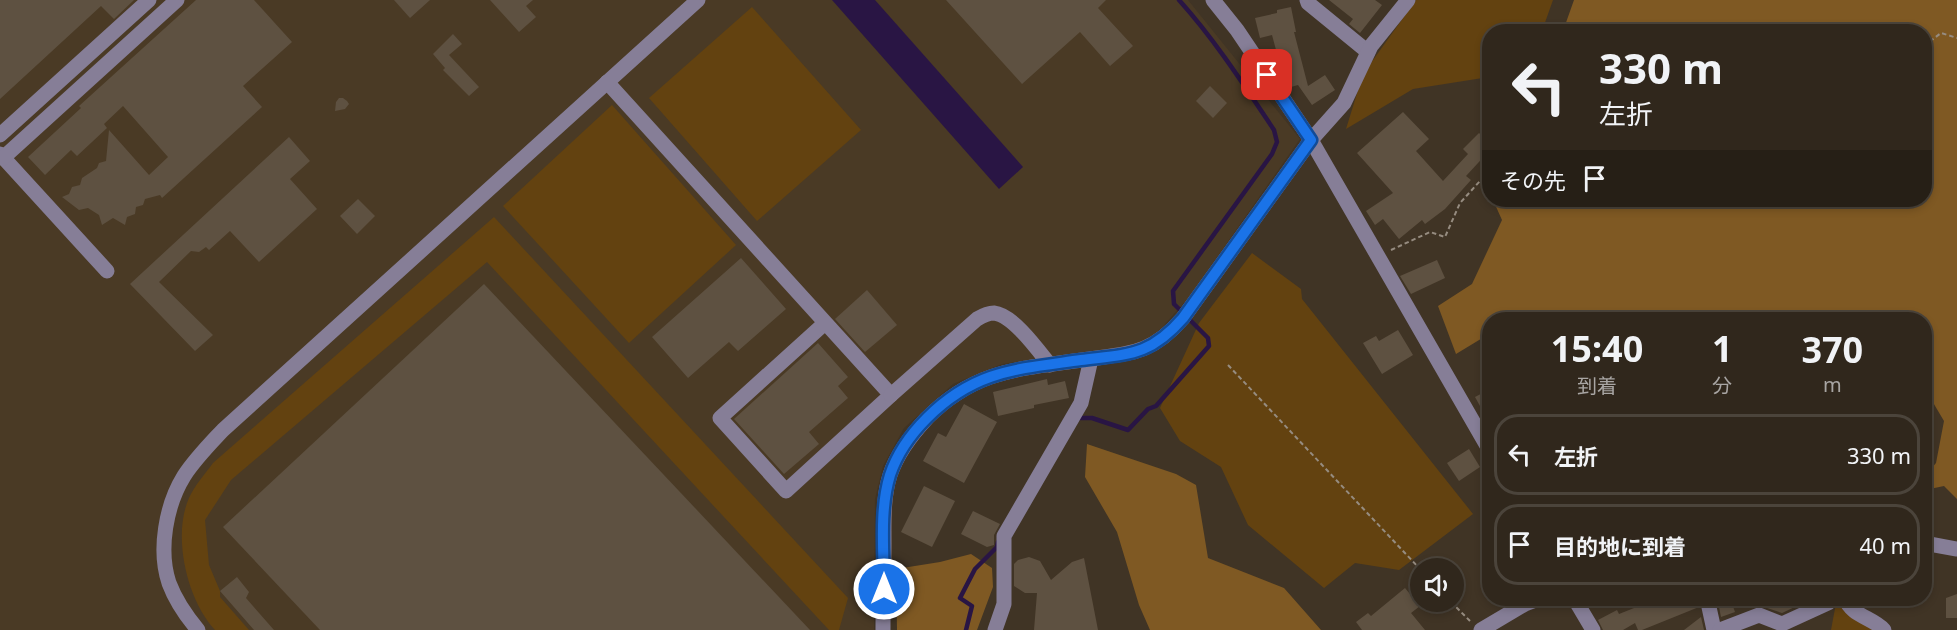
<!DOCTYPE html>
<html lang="ja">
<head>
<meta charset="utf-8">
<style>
  :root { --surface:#30271c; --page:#382f25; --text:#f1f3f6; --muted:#a8a5a3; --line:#4b443b }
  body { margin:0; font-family:"Noto Sans","Noto Sans JP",sans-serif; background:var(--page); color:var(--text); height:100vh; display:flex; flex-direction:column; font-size:22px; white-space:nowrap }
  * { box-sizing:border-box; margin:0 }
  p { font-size:20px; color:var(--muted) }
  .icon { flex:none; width:33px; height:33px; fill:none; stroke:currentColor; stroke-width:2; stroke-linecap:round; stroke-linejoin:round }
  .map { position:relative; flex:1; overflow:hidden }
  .sheet { position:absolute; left:1482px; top:312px; width:450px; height:294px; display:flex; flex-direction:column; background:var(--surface); border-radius:24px; box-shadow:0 3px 9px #0003,0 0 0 2px var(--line) }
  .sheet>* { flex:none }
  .banner { position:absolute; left:1482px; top:24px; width:450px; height:183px; border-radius:24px; box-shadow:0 3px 9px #0003,0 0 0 2px var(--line); background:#30271c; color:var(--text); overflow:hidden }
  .tools { position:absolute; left:1410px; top:558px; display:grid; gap:12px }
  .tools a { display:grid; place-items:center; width:54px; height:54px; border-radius:50%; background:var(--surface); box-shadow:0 3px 9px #0003,0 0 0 2px var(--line); font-size:30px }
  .pin { position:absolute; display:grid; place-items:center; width:51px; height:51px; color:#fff; margin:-26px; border-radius:12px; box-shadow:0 3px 9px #0006 }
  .me { position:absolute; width:66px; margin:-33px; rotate:0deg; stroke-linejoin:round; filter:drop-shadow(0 0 4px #0008) }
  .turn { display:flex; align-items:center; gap:21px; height:126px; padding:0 18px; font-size:27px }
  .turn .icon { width:78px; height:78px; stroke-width:2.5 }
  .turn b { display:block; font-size:42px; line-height:51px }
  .then { display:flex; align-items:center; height:57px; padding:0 18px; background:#0003; gap:12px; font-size:22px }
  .eta { display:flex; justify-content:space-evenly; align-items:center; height:102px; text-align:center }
  .eta b { font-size:36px; font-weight:700; line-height:42px }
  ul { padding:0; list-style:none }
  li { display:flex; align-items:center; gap:18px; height:81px; margin:0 12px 9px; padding:0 6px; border:3px solid var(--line); border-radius:24px }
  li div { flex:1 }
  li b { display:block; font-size:22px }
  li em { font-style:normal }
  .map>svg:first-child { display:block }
</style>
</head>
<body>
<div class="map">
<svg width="1957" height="630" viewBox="0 0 1957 630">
  <rect width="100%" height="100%" fill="#403425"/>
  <path fill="#4a3a25" d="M 0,0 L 1188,0 L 1300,139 L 1189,297 L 1157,333 L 1137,345 L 1002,364 L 953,384 L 904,428 L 883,466 L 875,499 L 874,630 L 0,630 Z"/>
  <g fill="#634210">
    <path d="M 1416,0 L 1553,0 L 1542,31 L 1490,32 L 1489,77 L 1413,89 L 1346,129 L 1363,74 Z"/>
    <path d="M 752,7 L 861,130 L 757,221 L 649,98 Z"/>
    <path d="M 612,105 L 736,245 L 629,343 L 503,206 Z"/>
    <path d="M 494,217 L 848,598 L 839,630 L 829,630 L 487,262 L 231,480 L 205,520 L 209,565 L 220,591 L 220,597 L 249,630 L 215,630 C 187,600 172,536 189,498 C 195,485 205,474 213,463 Z"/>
    <path d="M 1252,253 L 1301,289 L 1302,299 L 1473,514 L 1399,570 L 1355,563 L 1324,588 L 1248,525 L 1221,467 L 1180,441 L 1160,408 L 1199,323 Z"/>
    <path d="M 1837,598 L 1844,599 L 1874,630 L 1831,630 Z"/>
  </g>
  <g fill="#7f5923">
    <path d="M 1574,0 L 1957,0 L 1957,499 L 1944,486 L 1925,490 L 1925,476 L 1936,463 L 1944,421 L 1925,389 L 1924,320 L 1525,320 L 1521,314 L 1512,319 L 1490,320 L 1489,334 L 1456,354 L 1438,306 L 1472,284 L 1502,220 L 1493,200 L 1924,200 L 1924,32 L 1743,32 L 1735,28 L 1728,32 L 1563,31 Z"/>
    <path d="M 1087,444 L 1176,474 L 1196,485 L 1208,558 L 1284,588 L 1321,630 L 1150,630 L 1139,605 L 1117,532 L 1085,477 Z"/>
    <path d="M 971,554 L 992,568 L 993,587 L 977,630 L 897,630 L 896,569 L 940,562 Z"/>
  </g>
  <path fill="#291544" d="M 832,0 L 875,0 L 1023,167 L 999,189 Z"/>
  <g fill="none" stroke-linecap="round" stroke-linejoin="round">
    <g stroke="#291544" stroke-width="4.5">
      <path d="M 1077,418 L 1092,418 L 1128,430 L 1148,409 L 1156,406 L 1209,346 L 1208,338 L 1174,304 L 1173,291 L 1272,154 L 1277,142 L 1274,130 C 1244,85 1215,40 1179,0"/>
      <path d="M 966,630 L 972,606 L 960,598 L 975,569 L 997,547 L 998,542"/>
    </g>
  </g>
  <g fill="#5e5141">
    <path d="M 0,0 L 134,0 L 114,19 L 101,6 L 0,99 Z"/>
    <path d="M 196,0 L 254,0 L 292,42 L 243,86 L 262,107 L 162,198 L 160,195 L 145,199 L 143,205 L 136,207 L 135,214 L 127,217 L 125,225 L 113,218 L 102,225 L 99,215 L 88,208 L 79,210 L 62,197 L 69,194 L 72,187 L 80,185 L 82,178 L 97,168 L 99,163 L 106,161 L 109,130 L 149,175 L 168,157 L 123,106 L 104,124 L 107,128 L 77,156 L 71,150 L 45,175 L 28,157 L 81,108 L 79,106 Z"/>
    <path d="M 394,0 L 430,0 L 410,18 Z"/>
    <path d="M 490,0 L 533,0 L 526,6 L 536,17 L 519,32 Z"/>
    <path d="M 946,0 L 1106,0 L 1098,8 L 1133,46 L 1110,66 L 1080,32 L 1022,84 Z"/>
    <path d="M 1329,0 L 1375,0 L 1382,5 L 1360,33 L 1349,24 L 1353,19 Z"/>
    <path d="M 1291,7 L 1296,32 L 1294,32 L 1308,86 L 1325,75 L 1335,90 L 1312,105 L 1298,85 L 1291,87 L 1282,61 L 1279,61 L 1272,35 L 1260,38 L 1255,18 L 1277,13 L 1277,10 Z"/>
    <path d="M 453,34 L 462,44 L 449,55 L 479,87 L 469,96 L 443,70 L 445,68 L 433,54 Z"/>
    <path d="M 1210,86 L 1227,103 L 1213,118 L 1196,101 Z"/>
    <path d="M 339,98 L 343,98 L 347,101 L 349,104 L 345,109 L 335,111 L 336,102 Z"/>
    <path d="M 1403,112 L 1429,139 L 1416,151 L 1443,181 L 1468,154 L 1463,149 L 1479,133 L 1490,143 L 1490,150 L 1466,176 L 1471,180 L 1445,209 L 1425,224 L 1422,220 L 1399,239 L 1383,219 L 1375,225 L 1366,211 L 1393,193 L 1357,153 Z"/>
    <path d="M 289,137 L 310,161 L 290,179 L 317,209 L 259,262 L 230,231 L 209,250 L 206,247 L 199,252 L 191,251 L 159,282 L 213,335 L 195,351 L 130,284 Z"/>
    <path d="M 358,199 L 375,216 L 357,234 L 340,216 Z"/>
    <path d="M 741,258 L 786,309 L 738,351 L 729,342 L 688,378 L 652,337 Z"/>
    <path d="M 1437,260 L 1445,278 L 1411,294 L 1400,276 Z"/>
    <path d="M 484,284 L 810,630 L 320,630 L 223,527 Z"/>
    <path d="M 867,290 L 897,325 L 865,352 L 835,319 Z"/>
    <path d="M 1398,330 L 1413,355 L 1382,374 L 1363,343 L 1376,336 L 1379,341 Z"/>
    <path d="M 818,343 L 848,377 L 838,386 L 848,398 L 809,432 L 819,444 L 784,474 L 734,419 Z"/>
    <path d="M 1047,379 L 1048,385 L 1065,381 L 1069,398 L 1034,405 L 1034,408 L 998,416 L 993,392 Z"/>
    <path d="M 1490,389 L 1490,424 L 1475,397 Z"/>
    <path d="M 964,404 L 997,422 L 964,483 L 923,461 L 938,433 L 946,437 Z"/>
    <path d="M 1469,449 L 1480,467 L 1459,481 L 1447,463 Z"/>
    <path d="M 924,486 L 955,501 L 932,547 L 901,532 Z"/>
    <path d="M 973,511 L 1000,524 L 994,535 L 994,545 L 987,547 L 961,534 Z"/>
    <path d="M 1029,557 L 1040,561 L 1051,580 L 1072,562 L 1084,558 L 1098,630 L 1034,630 L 1037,593 L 1025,593 L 1014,586 L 1014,564 L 1018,560 Z"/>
    <path d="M 237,577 L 249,592 L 246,598 L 274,630 L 254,630 L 220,591 Z"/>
    <path d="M 1405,588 L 1420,606 L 1411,613 L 1425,630 L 1362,630 L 1356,622 L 1368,613 L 1371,616 Z"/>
    <path d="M 1957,594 L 1957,618 L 1946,618 L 1946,598 Z"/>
    <path d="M 1664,598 L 1697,598 L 1699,607 L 1642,630 L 1638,630 L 1635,623 L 1623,630 L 1603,630 L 1598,620 L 1617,610 L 1619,614 L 1654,600 L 1655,601 Z"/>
    <path d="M 1722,598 L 1730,598 L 1735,612 L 1721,617 L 1718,602 Z"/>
    <path d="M 1764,598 L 1795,598 L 1797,606 L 1782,613 L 1767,608 Z"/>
    <path d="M 1701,617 L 1704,630 L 1684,630 Z"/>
  </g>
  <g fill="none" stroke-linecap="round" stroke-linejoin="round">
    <g stroke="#968c80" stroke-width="2" stroke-dasharray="4.5 3" stroke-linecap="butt">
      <path d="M 1924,46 L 1941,33 L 1957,38"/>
      <path d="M 1391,250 L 1430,232 L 1445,237 L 1460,203 L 1490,170"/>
      <path d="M 1228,365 L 1420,569"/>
      <path d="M 1451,602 L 1470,621"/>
    </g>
    <g stroke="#867e97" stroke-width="15">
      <path d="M 1213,0 L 1237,30 L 1311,140 L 1490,451"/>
      <path d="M 1307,0 L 1308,3 L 1368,52"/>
      <path d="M 607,82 L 891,395 L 786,491 L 720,418 L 825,323"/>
      <path d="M 0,135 L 149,0"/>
      <path d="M 0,154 L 107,271"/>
      <path d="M 3,158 L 177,0"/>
      <path d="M 891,395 L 977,319 C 982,316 987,313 994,313 C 1013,315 1038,350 1050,365"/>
      <path d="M 1924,543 L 1957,549"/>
      <path d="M 1574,598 L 1593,630"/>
      <path d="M 1707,598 L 1714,630"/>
      <path d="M 1845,598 C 1851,616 1872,617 1884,630"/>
      <path d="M 198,630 C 187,617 175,599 169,583 C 158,550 166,505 184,476 C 195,459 209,445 223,430 L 698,0"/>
      <path d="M 883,630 C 883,601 884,572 884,543 C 884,521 883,497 890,475 C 897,454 912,434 927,418 C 975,370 1018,369 1082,360 C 1129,353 1150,356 1183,318 L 1311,140 L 1344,103 L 1371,46 L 1408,0"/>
      <path d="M 995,630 L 1004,604 L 1004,536 L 1081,403 L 1091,359"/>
      <path d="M 1481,630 L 1525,604 L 1541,598"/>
      <path d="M 1720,630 L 1759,615 L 1782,624 L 1828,603 L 1829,598"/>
    </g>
  </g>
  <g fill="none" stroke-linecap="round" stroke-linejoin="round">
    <defs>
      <path id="route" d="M 884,589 C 884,553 879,511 890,475 C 897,454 911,434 927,418 C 975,370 1018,369 1081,360 C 1129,354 1150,356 1183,318 L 1311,140 L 1267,75"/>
    </defs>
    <use href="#route" stroke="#114b97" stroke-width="15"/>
    <use href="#route" stroke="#1a73e8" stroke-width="10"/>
  </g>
</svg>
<div class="tools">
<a><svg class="icon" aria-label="sound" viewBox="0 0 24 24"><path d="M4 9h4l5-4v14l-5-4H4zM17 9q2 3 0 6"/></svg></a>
</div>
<div class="pin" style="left:1267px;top:75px;background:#d93025"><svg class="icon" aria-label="arrive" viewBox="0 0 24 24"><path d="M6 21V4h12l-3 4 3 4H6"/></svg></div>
<svg class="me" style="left:884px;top:589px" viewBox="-20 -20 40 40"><circle r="17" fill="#1a73e8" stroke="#fff" stroke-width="3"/><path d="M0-11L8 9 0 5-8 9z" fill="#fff"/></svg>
<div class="banner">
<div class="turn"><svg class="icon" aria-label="left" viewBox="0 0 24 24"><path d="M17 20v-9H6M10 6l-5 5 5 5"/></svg><div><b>330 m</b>左折</div></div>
<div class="then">その先<svg class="icon" aria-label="arrive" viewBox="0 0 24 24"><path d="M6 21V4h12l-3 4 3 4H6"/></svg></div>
</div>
<section class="sheet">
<div class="eta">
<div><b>15:40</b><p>到着</p></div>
<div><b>1</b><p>分</p></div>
<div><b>370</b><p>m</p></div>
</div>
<ul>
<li><svg class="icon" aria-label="left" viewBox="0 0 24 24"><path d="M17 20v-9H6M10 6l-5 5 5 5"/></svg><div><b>左折</b></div><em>330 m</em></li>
<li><svg class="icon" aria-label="arrive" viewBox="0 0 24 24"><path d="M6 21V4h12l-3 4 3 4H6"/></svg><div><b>目的地に到着</b></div><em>40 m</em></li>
</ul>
</section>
</div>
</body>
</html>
